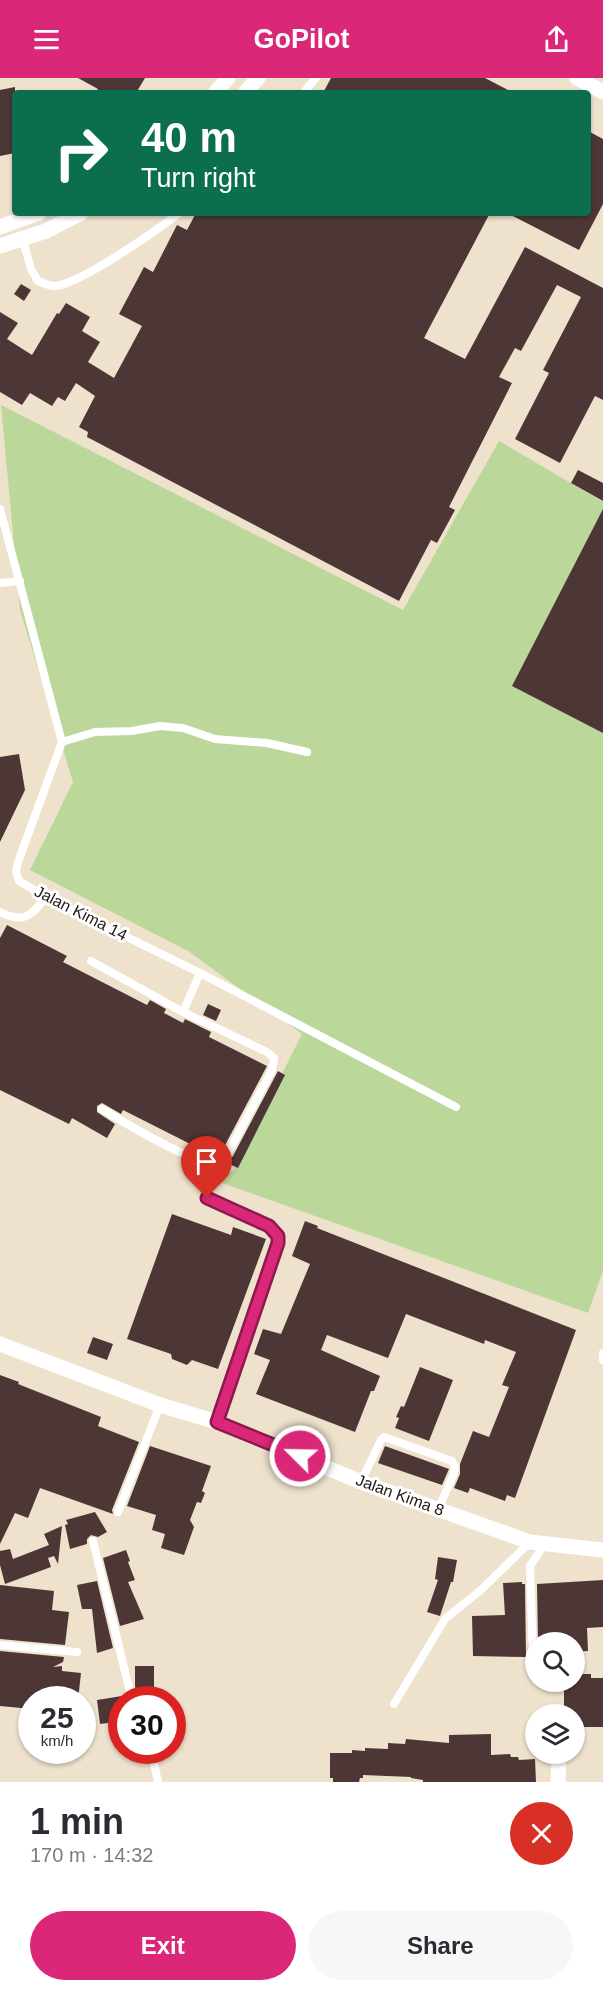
<!DOCTYPE html>
<html lang="en">
<head>
<meta charset="utf-8">
<style>
  :root { --surface:#fff; --page:#f7f7f7; --text:#2b2b33; --muted:#7c7c81; --accent:#db2777 }
  body { margin:0; font-family:Arial,sans-serif; background:var(--page); color:var(--text); height:100vh; display:flex; flex-direction:column; font-size:22px; white-space:nowrap }
  * { box-sizing:border-box; margin:0 }
  p { font-size:20px; color:var(--muted) }
  .icon { flex:none; width:33px; height:33px; fill:none; stroke:currentColor; stroke-width:2; stroke-linecap:round; stroke-linejoin:round }
  .map { position:relative; height:1704px; overflow:hidden }
  .sheet { display:flex; flex-direction:column; background:var(--surface); flex:1 }
  .sheet>* { flex:none }
  .hud { position:absolute; left:12px; top:12px; width:579px; height:126px; border-radius:6px; box-shadow:0 2px 4px #0004; background:#0b6e4f; color:#fff; overflow:hidden }
  .buttons { position:absolute; left:525px; top:1554px; display:grid; gap:12px }
  .buttons a { display:grid; place-items:center; width:60px; height:60px; border-radius:50%; background:var(--surface); box-shadow:0 2px 4px #0004; font-size:30px }
  .speed { position:absolute; left:18px; top:1608px; display:flex; gap:12px; font-size:30px; font-weight:700; text-align:center }
  .speed>* { display:grid; place-content:center; width:78px; height:78px; border-radius:50%; background:var(--surface); box-shadow:0 2px 4px #0004; line-height:1 }
  .speed small { font-size:15px; font-weight:400 }
  .speed .limit { border:9px solid #d22; background:#fff; color:#111 }
  .pin { position:absolute; display:grid; place-items:center; width:51px; height:51px; color:#fff; margin:-62px -26px; border-radius:50% 50% 50% 0; rotate:-45deg; box-shadow:0 0 6px #0007 }
  .pin .icon { rotate:45deg }
  .me { position:absolute; width:66px; margin:-33px; rotate:293deg; stroke-linejoin:round; filter:drop-shadow(0 0 4px #0008) }
  .turn { display:flex; align-items:center; gap:21px; height:126px; padding:0 30px; font-size:27px }
  .turn .icon { width:78px; height:78px; stroke-width:2.5 }
  .turn b { display:block; font-size:42px; line-height:51px }
  .round { display:grid; place-items:center; flex:none; width:63px; height:63px; border-radius:32px; background:var(--page) }
  .head { display:flex; align-items:center; justify-content:space-between; height:102px; padding:0 30px }
  h1 { font-size:36px; font-weight:700; line-height:45px }
  .button { display:flex; gap:12px; margin-top:auto; padding:12px 30px }
  .button a { flex:1; height:69px; border-radius:36px; background:var(--accent); color:#fff; font-size:24px; font-weight:700; line-height:69px; text-align:center }
  .button a+a { background:var(--page); color:var(--text) }
  header { display:flex; justify-content:space-between; align-items:center; height:78px; padding:0 30px; background:var(--accent); color:#fff; font-size:27px; font-weight:700 }
  .map>svg:first-child { display:block }
</style>
</head>
<body>
<header><svg class="icon" aria-label="menu" viewBox="0 0 24 24"><path d="M4 6h16M4 12h16M4 18h16"/></svg>GoPilot<svg class="icon" aria-label="share" viewBox="0 0 24 24"><path d="M12 15V3M7 8l5-5 5 5M5 13v7h14v-7"/></svg></header>
<div class="map">
<svg width="603" height="1704" viewBox="0 0 603 1704">
  <rect width="100%" height="100%" fill="#eee2cd"/>
  <path fill="#bbd79a" d="M 1,327 L 403,532 L 499,363 L 603,424 L 603,439 L 517,598 L 603,648 L 603,1193 L 588,1235 L 214,1102 L 233,1093 L 302,956 L 188,873 L 30,792 L 73,704 L 20,532 Z"/>
  <g fill="#4d3736">
    <path d="M 78,0 L 145,0 L 136,15 L 96,15 L 98,11 Z"/>
    <path d="M 331,0 L 485,0 L 514,15 L 323,15 Z"/>
    <path d="M 15,9 L 15,75 L 0,78 L 0,12 Z"/>
    <path d="M 588,53 L 603,61 L 603,126 L 579,172 L 507,135 L 588,135 Z"/>
    <path d="M 196,135 L 490,135 L 424,260 L 465,281 L 525,169 L 603,210 L 603,322 L 595,318 L 560,385 L 515,361 L 549,295 L 543,292 L 581,219 L 557,207 L 521,273 L 515,270 L 499,299 L 512,305 L 449,429 L 455,432 L 437,465 L 431,462 L 399,523 L 87,359 L 88,354 L 79,349 L 95,318 L 76,305 L 65,323 L 58,319 L 52,328 L 30,315 L 22,327 L 0,314 L 0,234 L 18,245 L 7,261 L 32,277 L 57,235 L 59,236 L 66,225 L 90,239 L 82,253 L 100,264 L 88,284 L 114,300 L 142,248 L 119,236 L 144,189 L 153,194 L 177,147 L 187,152 Z"/>
    <path d="M 21,206 L 31,212 L 24,223 L 14,216 Z"/>
    <path d="M 578,392 L 603,405 L 603,423 L 571,405 Z"/>
    <path d="M 603,431 L 603,655 L 512,608 Z"/>
    <path d="M 19,676 L 25,712 L 0,764 L 0,679 Z"/>
    <path d="M 7,847 L 67,878 L 63,884 L 147,927 L 150,922 L 166,931 L 164,935 L 183,945 L 185,941 L 211,954 L 209,959 L 267,988 L 223,1071 L 219,1076 L 214,1078 L 123,1032 L 121,1036 L 102,1025 L 97,1028 L 97,1034 L 115,1046 L 107,1060 L 72,1040 L 69,1046 L 0,1012 L 0,860 Z"/>
    <path d="M 208,926 L 221,932 L 216,943 L 203,937 Z"/>
    <path d="M 278,993 L 285,997 L 238,1090 L 227,1085 L 233,1078 Z"/>
    <path d="M 172,1136 L 231,1157 L 233,1149 L 266,1161 L 218,1291 L 192,1282 L 187,1287 L 172,1281 L 171,1276 L 127,1261 Z"/>
    <path d="M 305,1143 L 318,1148 L 317,1150 L 576,1252 L 515,1420 L 507,1417 L 505,1423 L 470,1410 L 468,1415 L 454,1410 L 460,1396 L 460,1386 L 473,1353 L 489,1359 L 509,1309 L 502,1307 L 516,1274 L 485,1262 L 484,1266 L 406,1236 L 388,1280 L 327,1257 L 321,1272 L 380,1298 L 374,1313 L 371,1313 L 355,1354 L 256,1316 L 270,1282 L 254,1276 L 263,1251 L 281,1256 L 310,1186 L 292,1178 Z"/>
    <path d="M 93,1259 L 113,1266 L 107,1282 L 87,1275 Z"/>
    <path d="M 420,1289 L 453,1302 L 429,1363 L 395,1350 L 399,1340 L 396,1339 L 401,1328 L 404,1329 Z"/>
    <path d="M 0,1297 L 19,1304 L 18,1306 L 101,1339 L 98,1348 L 139,1364 L 112,1432 L 113,1436 L 40,1410 L 28,1440 L 15,1435 L 0,1466 Z"/>
    <path d="M 150,1368 L 211,1388 L 202,1413 L 205,1415 L 201,1425 L 197,1424 L 190,1442 L 194,1449 L 184,1477 L 161,1470 L 165,1456 L 152,1452 L 156,1437 L 127,1428 Z"/>
    <path d="M 385,1368 L 449,1391 L 442,1407 L 378,1385 Z"/>
    <path d="M 95,1434 L 107,1454 L 98,1459 L 91,1457 L 87,1461 L 87,1466 L 70,1471 L 65,1447 L 68,1446 L 66,1442 Z"/>
    <path d="M 62,1448 L 58,1486 L 54,1478 L 48,1480 L 51,1489 L 5,1506 L 0,1487 L 0,1473 L 10,1471 L 13,1481 L 49,1467 L 44,1456 Z"/>
    <path d="M 126,1472 L 130,1483 L 128,1484 L 135,1502 L 128,1504 L 144,1541 L 120,1548 L 103,1480 Z"/>
    <path d="M 438,1479 L 457,1482 L 453,1504 L 451,1504 L 440,1538 L 427,1534 L 438,1502 L 435,1501 Z"/>
    <path d="M 603,1502 L 603,1549 L 587,1550 L 588,1573 L 574,1574 L 574,1564 L 538,1564 L 537,1506 Z"/>
    <path d="M 97,1503 L 113,1570 L 97,1575 L 92,1531 L 82,1531 L 77,1507 Z"/>
    <path d="M 522,1504 L 522,1506 L 525,1506 L 526,1579 L 473,1578 L 472,1538 L 505,1537 L 503,1505 Z"/>
    <path d="M 0,1507 L 54,1513 L 52,1532 L 69,1534 L 65,1567 L 0,1561 Z"/>
    <path d="M 0,1573 L 64,1579 L 63,1584 L 53,1589 L 62,1588 L 62,1593 L 81,1595 L 78,1622 L 32,1622 L 32,1631 L 0,1628 Z"/>
    <path d="M 135,1588 L 154,1588 L 154,1618 L 137,1619 L 135,1608 Z"/>
    <path d="M 579,1596 L 591,1596 L 591,1600 L 603,1600 L 603,1649 L 574,1649 L 574,1636 L 564,1636 L 564,1604 L 574,1604 L 574,1600 L 578,1600 Z"/>
    <path d="M 122,1618 L 122,1643 L 100,1646 L 97,1622 Z"/>
    <path d="M 491,1656 L 491,1677 L 510,1676 L 511,1679 L 518,1679 L 519,1682 L 535,1681 L 536,1704 L 423,1704 L 423,1702 L 411,1700 L 411,1699 L 363,1697 L 363,1700 L 360,1700 L 359,1704 L 333,1704 L 333,1700 L 330,1700 L 330,1675 L 352,1675 L 352,1672 L 365,1673 L 365,1670 L 388,1671 L 388,1665 L 405,1666 L 406,1661 L 449,1665 L 449,1657 Z"/>
  </g>
  <g fill="none" stroke-linecap="round" stroke-linejoin="round">
    <g stroke="#fff" stroke-width="8">
      <path d="M 303,15 L 316,0"/>
      <path d="M 23,162 L 31,191 L 38,203 C 44,205 50,209 56,208 C 83,204 156,153 179,135"/>
      <path d="M 0,431 L 62,664 L 18,784 L 16,793 L 19,803 L 46,819 L 200,895 L 456,1029"/>
      <path d="M 0,505 L 20,503"/>
      <path d="M 62,664 L 95,654 L 132,653 L 160,648 L 183,650 L 215,661 L 267,665 L 307,674"/>
      <path d="M 0,834 C 24,846 31,838 46,819"/>
      <path d="M 91,883 L 183,934"/>
      <path d="M 102,1031 C 120,1042 199,1090 217,1084 C 221,1083 225,1078 228,1075 L 272,992 L 274,980 L 267,974 L 183,934 L 200,895"/>
      <path d="M 207,1121 L 269,1148 L 278,1158 L 278,1165 L 217,1344"/>
      <path d="M 603,1275 L 603,1282"/>
      <path d="M 361,1404 L 381,1362 L 384,1359 L 452,1383 L 455,1389 L 454,1395 L 438,1432"/>
      <path d="M 118,1434 L 160,1327"/>
      <path d="M 93,1463 L 132,1622"/>
      <path d="M 0,1567 L 77,1574"/>
      <path d="M 536,1581 L 533,1581 L 530,1488 L 544,1467"/>
      <path d="M 394,1626 L 445,1541 L 482,1511 L 530,1464"/>
      <path d="M 151,1672 L 158,1704"/>
    </g>
    <g stroke="#fff" stroke-width="15">
      <path d="M 577,0 L 603,14"/>
      <path d="M 215,15 L 228,0"/>
      <path d="M 245,15 L 258,0"/>
      <path d="M 0,149 L 39,135"/>
      <path d="M 0,168 L 46,153 L 81,135"/>
      <path d="M 0,1266 L 160,1327 L 217,1344 L 361,1404 L 530,1464 L 603,1472"/>
      <path d="M 558,1704 L 559,1676"/>
    </g>
  </g>
  <g fill="none" stroke-linecap="round" stroke-linejoin="round">
    <defs>
      <path id="route" d="M 207,1120 L 269,1148 L 278,1158 L 278,1165 L 217,1344 L 300,1378"/>
    </defs>
    <use href="#route" stroke="#8e194d" stroke-width="15"/>
    <use href="#route" stroke="#db2777" stroke-width="10"/>
  </g>
  <g text-anchor="middle" dominant-baseline="central" stroke-width="6" stroke-linejoin="round" paint-order="stroke">
    <g font-size="16" fill="#1e1a13" stroke="#fff">
      <text transform="translate(81 835) rotate(27)">Jalan Kima 14</text>
      <text transform="translate(400 1417) rotate(20)">Jalan Kima 8</text>
    </g>
  </g>
</svg>
<div class="buttons">
<a><svg class="icon" aria-label="search" viewBox="0 0 24 24"><circle cx="10" cy="10" r="6"/><path d="M15 15l6 6"/></svg></a>
<a><svg class="icon" aria-label="layers" viewBox="0 0 24 24"><path d="M12 4l9 5-9 5-9-5zM3 14l9 5 9-5"/></svg></a>
</div>
<div class="speed"><div>25<small>km/h</small></div><div class="limit">30</div></div>
<div class="pin" style="left:207px;top:1120px;background:#d93025"><svg class="icon" aria-label="arrive" viewBox="0 0 24 24"><path d="M6 21V4h12l-3 4 3 4H6"/></svg></div>
<svg class="me" style="left:300px;top:1378px" viewBox="-20 -20 40 40"><circle r="17" fill="#db2777" stroke="#fff" stroke-width="3"/><path d="M0-11L8 9 0 5-8 9z" fill="#fff"/></svg>
<div class="hud">
<div class="turn"><svg class="icon" aria-label="right" viewBox="0 0 24 24"><path d="M7 20v-9h11M14 6l5 5-5 5"/></svg><div><b>40 m</b>Turn right</div></div>
</div>
</div>
<section class="sheet">
<div class="head"><div><h1>1 min</h1><p>170 m · 14:32</p></div><a class="round" style="background:#d93025;color:#fff"><svg class="icon" aria-label="close" viewBox="0 0 24 24"><path d="M6 6l12 12M18 6L6 18"/></svg></a></div>
<div class="button"><a>Exit</a><a>Share</a></div>
</section>
</body>
</html>
